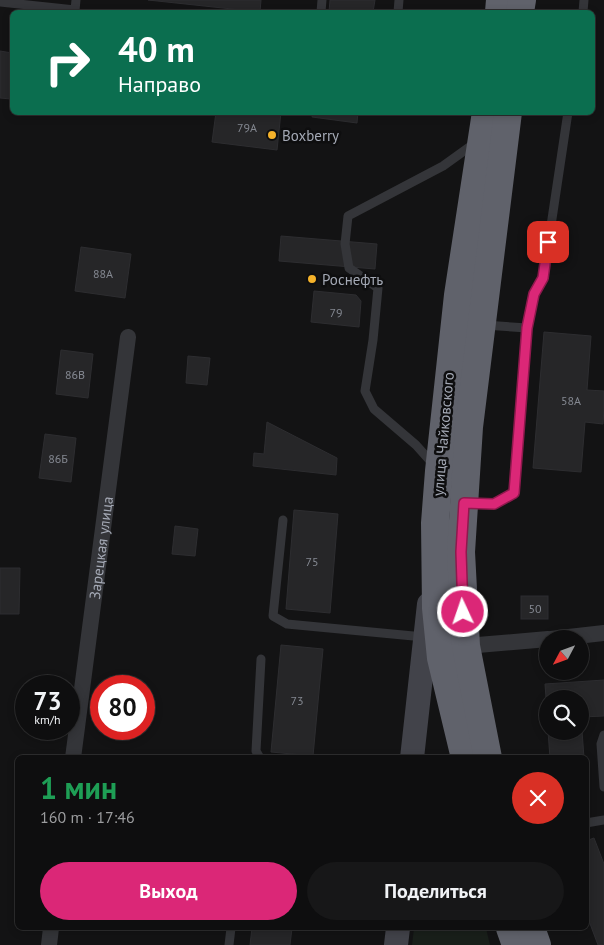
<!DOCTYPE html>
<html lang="ru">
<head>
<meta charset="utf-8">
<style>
  :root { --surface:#0e0e0f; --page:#171718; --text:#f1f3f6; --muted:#9b9c9e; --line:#2e2e2f; --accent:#db2777 }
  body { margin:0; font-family:"PT Sans",sans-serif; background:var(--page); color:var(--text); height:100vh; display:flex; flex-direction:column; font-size:19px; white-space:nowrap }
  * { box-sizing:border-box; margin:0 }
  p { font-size:16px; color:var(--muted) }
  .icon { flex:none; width:28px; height:28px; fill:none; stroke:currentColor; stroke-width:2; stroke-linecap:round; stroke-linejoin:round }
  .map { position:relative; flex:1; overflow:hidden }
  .panel { position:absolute; left:15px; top:755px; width:574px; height:175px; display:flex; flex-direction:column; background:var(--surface); border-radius:8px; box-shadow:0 2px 8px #0003,0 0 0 1px var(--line) }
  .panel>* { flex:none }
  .banner { position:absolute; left:10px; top:10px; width:585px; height:105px; border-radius:8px; box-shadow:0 2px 8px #0003,0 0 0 1px var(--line); background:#0b6e4f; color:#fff; overflow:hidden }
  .needle { width:32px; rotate:229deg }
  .fabs { position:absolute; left:539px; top:630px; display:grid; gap:10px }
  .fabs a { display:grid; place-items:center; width:50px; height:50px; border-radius:50%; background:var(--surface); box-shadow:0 2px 8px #0003,0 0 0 1px var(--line); font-size:25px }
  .speed { position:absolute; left:15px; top:675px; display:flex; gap:10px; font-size:25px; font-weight:700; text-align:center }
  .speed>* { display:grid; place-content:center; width:65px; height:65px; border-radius:50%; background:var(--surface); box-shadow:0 2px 8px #0003,0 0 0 1px var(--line); line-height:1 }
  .speed small { font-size:12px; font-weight:400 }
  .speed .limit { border:8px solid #d22; background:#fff; color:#111 }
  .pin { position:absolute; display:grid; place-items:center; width:42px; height:42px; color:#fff; margin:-21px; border-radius:10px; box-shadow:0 2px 8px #0006 }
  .me { position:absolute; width:55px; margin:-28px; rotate:357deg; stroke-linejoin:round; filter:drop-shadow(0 0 4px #0008) }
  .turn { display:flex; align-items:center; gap:18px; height:105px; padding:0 25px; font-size:22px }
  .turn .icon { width:65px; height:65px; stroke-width:2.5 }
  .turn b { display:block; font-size:35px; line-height:42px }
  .round { display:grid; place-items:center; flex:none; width:52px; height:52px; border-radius:26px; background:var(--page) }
  .head { display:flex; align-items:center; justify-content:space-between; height:85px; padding:0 25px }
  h1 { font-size:30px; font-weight:800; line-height:38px; color:#1e9e55 }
  .action { display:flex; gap:10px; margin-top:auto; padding:10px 25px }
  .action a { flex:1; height:58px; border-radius:30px; background:var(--accent); color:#fff; font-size:20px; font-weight:800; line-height:58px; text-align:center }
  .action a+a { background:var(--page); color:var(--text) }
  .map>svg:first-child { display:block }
</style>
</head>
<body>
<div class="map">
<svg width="604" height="945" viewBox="0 0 604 945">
  <rect width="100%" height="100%" fill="#131314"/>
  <path fill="#191f1a" d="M 414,928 L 486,928 L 490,945 L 412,945 Z"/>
  <g fill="#262628" stroke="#2d2d30">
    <path d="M 148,0 L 261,0 L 260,12 Z"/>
    <path d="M 330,0 L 375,0 L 373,12 L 329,12 Z"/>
    <path d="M 0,51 L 12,53 L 11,99 L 0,98 Z"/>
    <path d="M 216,112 L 281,112 L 277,150 L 212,142 Z"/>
    <path d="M 313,112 L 358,112 L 357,123 L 312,117 Z"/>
    <path d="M 281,236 L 377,244 L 375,269 L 279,261 Z"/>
    <path d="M 81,247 L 131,254 L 125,298 L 75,291 Z"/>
    <path d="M 314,291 L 356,295 L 361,301 L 359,327 L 311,322 Z"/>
    <path d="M 544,332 L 591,336 L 587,390 L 604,391 L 604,408 L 603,424 L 585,422 L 581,472 L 533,468 Z"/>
    <path d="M 61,350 L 93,354 L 88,398 L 56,394 Z"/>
    <path d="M 188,356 L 210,358 L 207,385 L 186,383 Z"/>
    <path d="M 267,422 L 337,458 L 336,475 L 253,466 L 254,453 L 264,454 Z"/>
    <path d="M 45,434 L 76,438 L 71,482 L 39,478 Z"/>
    <path d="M 294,510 L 338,514 L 330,613 L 286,609 Z"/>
    <path d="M 175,526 L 198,529 L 195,556 L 172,554 Z"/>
    <path d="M 0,568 L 20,568 L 19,614 L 0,614 Z"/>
    <rect x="521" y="596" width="27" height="23"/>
    <path d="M 281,645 L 323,649 L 313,756 L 271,752 Z"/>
    <path d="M 604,680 L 604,716 L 581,717 L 584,758 L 550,758 L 548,731 L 580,731 L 580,699 L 548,699 L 548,725 L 545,684 Z"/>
    <path d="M 96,688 L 101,688 L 101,721 L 92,720 Z"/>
    <path d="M 594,838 L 604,864 L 604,945 L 598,945 L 586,913 L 586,841 Z"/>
    <path d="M 252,928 L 292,928 L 290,945 L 250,945 Z"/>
  </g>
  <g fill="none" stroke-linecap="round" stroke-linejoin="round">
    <g stroke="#343539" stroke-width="9">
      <path d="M 0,2 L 75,10 L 76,0"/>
      <path d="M 321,12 L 322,0"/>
      <path d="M 398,12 L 399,0"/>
      <path d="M 583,12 L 584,0"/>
      <path d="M 484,325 L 527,328 L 534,294 L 543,279 L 568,112"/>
      <path d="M 433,464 L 416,445 L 374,409 L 365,391 L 373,340 L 378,288 L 349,268 L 345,244 L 348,216 L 443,166 L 475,143"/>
      <path d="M 467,503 L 494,504 L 514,493 L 527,328"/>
      <path d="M 283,520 L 273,616 L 287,624 L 424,637"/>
      <path d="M 604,735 L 601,744 L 604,787"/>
      <path d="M 260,758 L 256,751 L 261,659"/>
      <path d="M 586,823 L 604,820"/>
      <path d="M 229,945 L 231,928"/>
    </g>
    <g stroke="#343539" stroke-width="16">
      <path d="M 551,639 L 604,633"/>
      <path d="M 458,645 L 466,646 L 548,639"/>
      <path id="s1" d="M 73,758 L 128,337"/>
      <path d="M 49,945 L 51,928"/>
    </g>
    <g stroke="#42434a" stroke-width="24">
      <path d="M 412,758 L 429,604"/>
      <path d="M 396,945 L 398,928"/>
    </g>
    <g stroke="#60626b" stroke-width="28">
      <path d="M 499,12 L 500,0"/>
      <path d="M 520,12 L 522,0"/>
      <path d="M 465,758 L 441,658 L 436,608 L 435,523 L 439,471 L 458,295 L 486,112"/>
      <path d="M 488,758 L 466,646 L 461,552 L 469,427 L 508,112"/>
      <path d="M 510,928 L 516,945"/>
      <path d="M 531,928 L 537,945"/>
    </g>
  </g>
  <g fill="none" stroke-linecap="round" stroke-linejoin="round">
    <defs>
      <path id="route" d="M 463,612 L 461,552 L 464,503 L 494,504 L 514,493 L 527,328 L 534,294 L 543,278 L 548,242"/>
    </defs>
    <use href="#route" stroke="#8e194d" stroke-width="12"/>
    <use href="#route" stroke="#db2777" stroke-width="9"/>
  </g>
  <g fill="#f5b22a" stroke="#0e0e0f" stroke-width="2">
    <circle cx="272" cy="135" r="5"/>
    <circle cx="312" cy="279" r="5"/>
  </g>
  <g text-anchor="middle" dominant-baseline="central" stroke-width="5" stroke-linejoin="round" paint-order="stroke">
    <g font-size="12" fill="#848891">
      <text x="247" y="127">79А</text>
      <text x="103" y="273">88А</text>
      <text x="336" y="312">79</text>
      <text x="75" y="374">86В</text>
      <text x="571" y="400">58А</text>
      <text x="58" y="458">86Б</text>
      <text x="312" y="561">75</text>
      <text x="535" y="608">50</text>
      <text x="297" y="700">73</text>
    </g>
    <g font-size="15" fill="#a4a9b5" stroke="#0e0e0f" text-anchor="start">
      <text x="282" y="135">Boxberry</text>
      <text x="322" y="279">Роснефть</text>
    </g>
    <g font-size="15" fill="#a4a9b5" stroke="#0e0e0f">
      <text transform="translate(443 434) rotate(-85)">улица Чайковского</text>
      <text stroke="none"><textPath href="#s1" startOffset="212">Зарецкая улица</textPath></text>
    </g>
  </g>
</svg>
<div class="fabs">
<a><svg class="needle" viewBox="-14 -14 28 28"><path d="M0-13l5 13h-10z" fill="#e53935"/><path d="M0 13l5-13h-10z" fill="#9b9c9e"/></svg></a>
<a><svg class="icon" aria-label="search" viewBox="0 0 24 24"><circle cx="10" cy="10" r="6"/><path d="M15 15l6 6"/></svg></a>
</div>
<div class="speed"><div>73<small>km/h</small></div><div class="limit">80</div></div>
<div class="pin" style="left:548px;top:242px;background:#d93025"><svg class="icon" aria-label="arrive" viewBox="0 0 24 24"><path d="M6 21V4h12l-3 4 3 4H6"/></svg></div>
<svg class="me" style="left:463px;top:612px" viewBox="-20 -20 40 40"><circle r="17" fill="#db2777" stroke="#fff" stroke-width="3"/><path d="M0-11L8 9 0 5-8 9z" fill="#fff"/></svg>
<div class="banner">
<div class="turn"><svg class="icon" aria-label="right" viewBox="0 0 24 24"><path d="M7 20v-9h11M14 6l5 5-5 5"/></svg><div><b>40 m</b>Направо</div></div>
</div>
<section class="panel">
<div class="head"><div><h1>1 мин</h1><p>160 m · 17:46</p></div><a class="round" style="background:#d93025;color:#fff"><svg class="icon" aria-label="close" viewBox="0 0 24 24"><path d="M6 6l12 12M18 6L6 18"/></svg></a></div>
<div class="action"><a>Выход</a><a>Поделиться</a></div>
</section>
</div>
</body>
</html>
